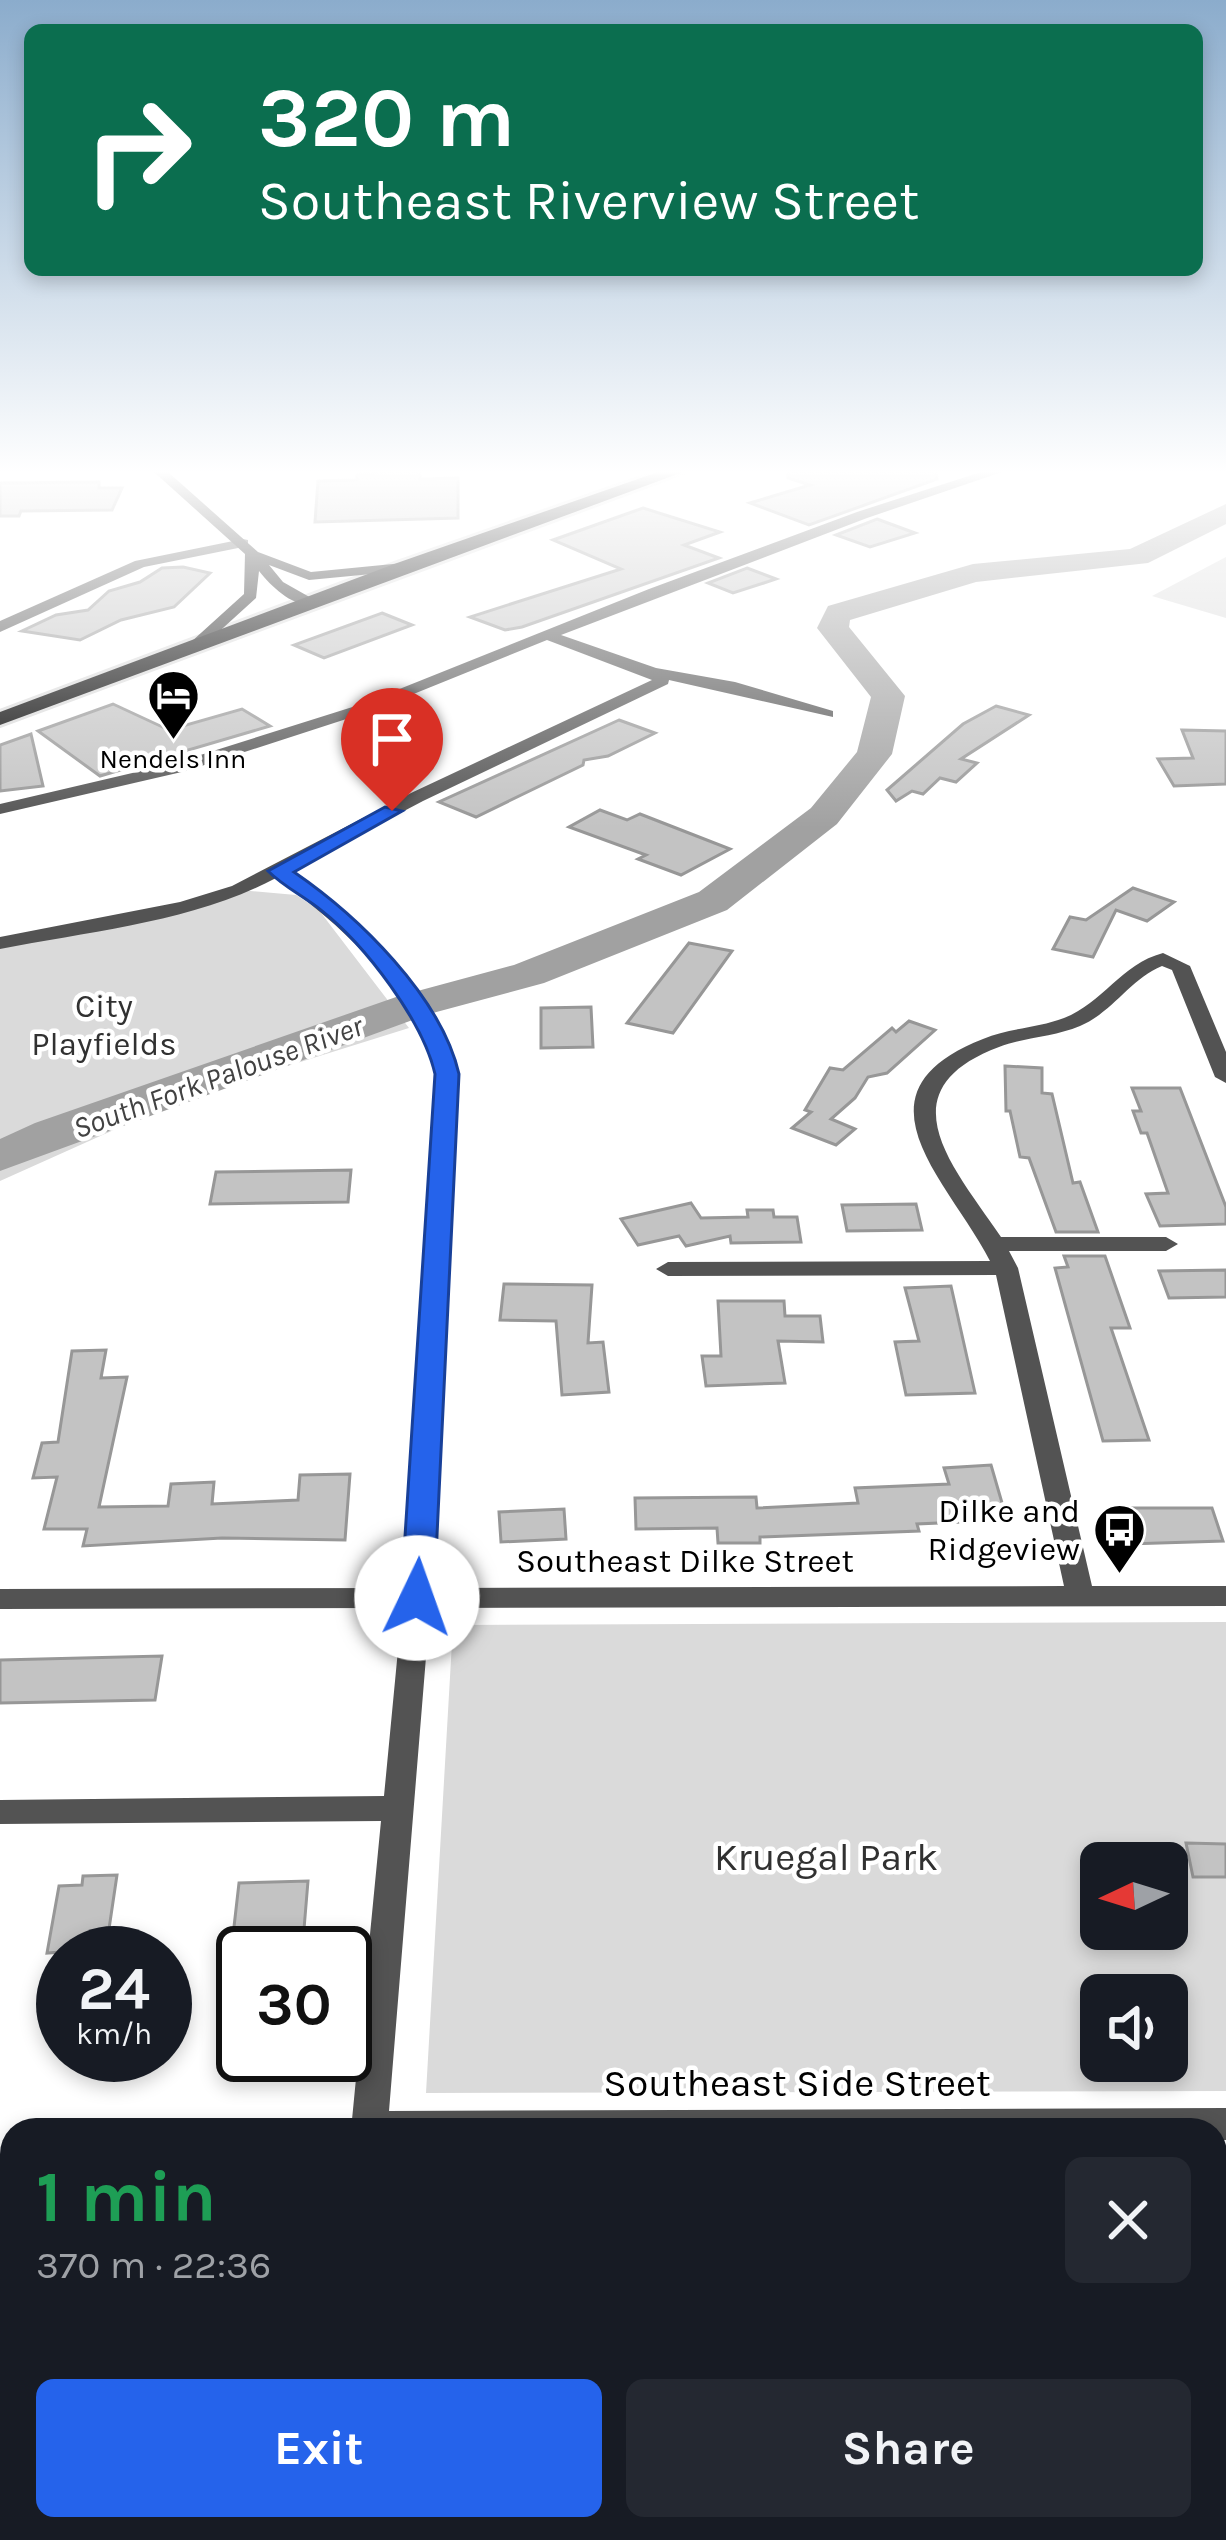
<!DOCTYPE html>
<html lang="en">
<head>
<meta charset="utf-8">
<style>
  :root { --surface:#171b24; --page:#242831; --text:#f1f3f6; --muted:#9ea1a6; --accent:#2563eb }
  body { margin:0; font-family:Karla,sans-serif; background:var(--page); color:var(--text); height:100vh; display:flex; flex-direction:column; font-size:45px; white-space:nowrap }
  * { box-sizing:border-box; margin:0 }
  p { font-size:39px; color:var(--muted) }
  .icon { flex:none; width:66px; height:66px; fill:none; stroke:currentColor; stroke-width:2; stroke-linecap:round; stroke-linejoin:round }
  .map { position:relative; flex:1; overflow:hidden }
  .side { position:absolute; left:0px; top:2118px; width:1227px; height:423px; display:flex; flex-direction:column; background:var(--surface); border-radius:36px 36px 0 0; box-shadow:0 6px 18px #0003 }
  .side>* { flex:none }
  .banner { position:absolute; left:24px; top:24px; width:1179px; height:252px; border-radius:18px; box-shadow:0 6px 18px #0003; background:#0b6e4f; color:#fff; overflow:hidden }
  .needle { width:78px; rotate:266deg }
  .tools { position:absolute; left:1080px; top:1842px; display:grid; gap:24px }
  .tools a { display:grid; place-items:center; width:108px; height:108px; border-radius:18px; background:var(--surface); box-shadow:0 6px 18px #0003; font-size:60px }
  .speed { position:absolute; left:36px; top:1926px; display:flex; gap:24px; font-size:60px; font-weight:700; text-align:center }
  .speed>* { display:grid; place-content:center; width:156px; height:156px; border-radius:50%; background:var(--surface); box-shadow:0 6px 18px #0003; line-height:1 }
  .speed small { font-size:30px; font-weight:400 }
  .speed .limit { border:6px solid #111; border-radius:18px; background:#fff; color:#111 }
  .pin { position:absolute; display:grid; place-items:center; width:102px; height:102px; color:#fff; margin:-123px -51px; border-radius:50% 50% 50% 0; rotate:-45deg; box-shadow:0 0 12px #0007 }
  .pin .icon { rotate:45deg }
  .me { position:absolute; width:132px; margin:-66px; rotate:3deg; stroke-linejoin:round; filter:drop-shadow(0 0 9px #0008) }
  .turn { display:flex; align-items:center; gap:42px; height:252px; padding:0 36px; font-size:54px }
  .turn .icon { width:156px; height:156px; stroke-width:2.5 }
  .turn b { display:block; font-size:84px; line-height:102px }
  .round { display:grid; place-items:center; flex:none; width:126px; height:126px; border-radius:18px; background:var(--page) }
  .summary { display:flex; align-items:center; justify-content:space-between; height:204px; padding:0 36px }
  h1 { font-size:72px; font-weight:700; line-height:90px; color:#1e9e55 }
  .action { display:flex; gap:24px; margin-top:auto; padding:24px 36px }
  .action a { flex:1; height:138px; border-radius:18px; background:var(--accent); color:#fff; font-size:48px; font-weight:700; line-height:138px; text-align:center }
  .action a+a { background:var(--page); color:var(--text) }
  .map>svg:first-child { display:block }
</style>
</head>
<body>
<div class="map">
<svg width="1226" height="2540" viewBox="0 0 1226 2540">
  <rect width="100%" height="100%" fill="#fff"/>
  <g fill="#dadada" fill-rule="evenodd">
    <path d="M 1226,557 L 1226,618 L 1152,596 Z"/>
    <path d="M 239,890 L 296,895 L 318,909 L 409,1028 L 185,1098 L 0,1181 L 0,943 Z"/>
    <path d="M 1226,1622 L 1226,2091 L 426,2093 L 453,1625 ZM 1101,1863 L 1167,1863 L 1167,1929 L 1101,1929 ZM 1101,1995 L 1167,1995 L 1167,2061 L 1101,2061 Z"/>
  </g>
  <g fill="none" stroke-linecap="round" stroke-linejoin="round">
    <path fill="#a1a1a1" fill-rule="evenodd" d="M 1226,504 L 1226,524 L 1148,563 L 976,582 L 850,620 L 849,627 L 905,696 L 892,754 L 837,824 L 727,910 L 544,983 L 429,1014 L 0,1171 L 0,1139 L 35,1123 L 399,996 L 514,965 L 699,892 L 811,808 L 857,752 L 871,697 L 817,628 L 828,606 L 973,564 L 1130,549 Z"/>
  </g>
  <g fill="#c3c3c3" stroke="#979797" stroke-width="3">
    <path d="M 383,472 L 420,472 L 420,479 L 458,478 L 458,518 L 315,522 L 318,481 L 357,480 L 357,474 Z"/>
    <path d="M 788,472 L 936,472 L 937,479 L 809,525 L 750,503 L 810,485 L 788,478 Z"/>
    <path d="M 99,482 L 99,488 L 122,488 L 112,510 L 21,511 L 19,516 L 0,516 L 0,483 Z"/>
    <path d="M 643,508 L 720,532 L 684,545 L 719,558 L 522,627 L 505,630 L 470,617 L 621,569 L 553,540 Z"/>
    <path d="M 877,519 L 915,533 L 870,547 L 836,535 Z"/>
    <path d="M 183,567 L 210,573 L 174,607 L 121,620 L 80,640 L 22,631 L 56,615 L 88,610 L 109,591 L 140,582 L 162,568 Z"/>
    <path d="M 747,568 L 776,579 L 733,593 L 708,583 Z"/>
    <path d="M 382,613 L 412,625 L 324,658 L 294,645 Z"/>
    <path d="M 113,704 L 169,730 L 242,709 L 270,726 L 100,776 L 38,731 Z"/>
    <path d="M 996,706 L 1029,715 L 961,759 L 977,763 L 956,782 L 940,778 L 923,794 L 912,791 L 896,801 L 887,790 L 963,724 Z"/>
    <path d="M 619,720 L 655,733 L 608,756 L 584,760 L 583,765 L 476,817 L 439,802 Z"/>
    <path d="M 1182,730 L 1226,731 L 1226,784 L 1174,786 L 1158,759 L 1193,758 Z"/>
    <path d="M 31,734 L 43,786 L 0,791 L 0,745 Z"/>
    <path d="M 600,810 L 627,820 L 640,814 L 730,849 L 681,875 L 638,859 L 646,855 L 569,827 Z"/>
    <path d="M 1133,888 L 1174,902 L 1147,921 L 1116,910 L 1093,957 L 1053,949 L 1070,917 L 1086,920 Z"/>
    <path d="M 689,943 L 732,951 L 673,1033 L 627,1023 Z"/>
    <path d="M 591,1007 L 593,1047 L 541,1048 L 541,1008 Z"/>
    <path d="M 909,1021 L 935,1030 L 887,1073 L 868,1077 L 855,1098 L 831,1119 L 855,1129 L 836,1145 L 792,1128 L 811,1112 L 805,1110 L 830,1068 L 843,1070 L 892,1028 L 896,1032 Z"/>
    <path d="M 1005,1066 L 1042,1068 L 1042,1093 L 1052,1094 L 1073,1183 L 1080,1182 L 1098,1232 L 1056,1232 L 1029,1158 L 1020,1157 L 1010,1111 L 1006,1111 Z"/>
    <path d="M 1132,1088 L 1180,1088 L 1226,1207 L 1226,1224 L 1160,1226 L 1146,1194 L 1168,1193 L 1147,1133 L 1141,1133 L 1133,1111 L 1141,1111 Z"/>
    <path d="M 351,1170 L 348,1202 L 210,1204 L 216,1172 Z"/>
    <path d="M 691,1203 L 701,1218 L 748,1217 L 747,1210 L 773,1210 L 774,1217 L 797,1217 L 801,1242 L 731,1243 L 730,1236 L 686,1246 L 679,1236 L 638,1245 L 621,1219 Z"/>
    <path d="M 916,1204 L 922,1230 L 847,1231 L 842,1205 Z"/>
    <path d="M 1064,1256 L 1105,1256 L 1130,1328 L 1111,1328 L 1149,1440 L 1103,1441 L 1055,1268 L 1068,1267 Z"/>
    <path d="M 1226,1270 L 1226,1297 L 1169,1298 L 1159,1271 Z"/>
    <path d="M 504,1284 L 592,1285 L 588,1343 L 603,1342 L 609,1392 L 562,1395 L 556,1321 L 500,1320 Z"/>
    <path d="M 951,1286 L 975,1393 L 906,1395 L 895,1342 L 919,1341 L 905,1288 Z"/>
    <path d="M 718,1301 L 784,1301 L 785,1316 L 820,1316 L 823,1342 L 778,1341 L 785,1383 L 706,1386 L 702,1356 L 721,1356 Z"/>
    <path d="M 106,1350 L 101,1378 L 127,1377 L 99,1507 L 168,1506 L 171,1484 L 214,1482 L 212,1504 L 298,1500 L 300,1475 L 350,1474 L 345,1540 L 222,1538 L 83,1546 L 87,1529 L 44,1529 L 57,1477 L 33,1478 L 42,1443 L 58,1442 L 72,1351 Z"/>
    <path d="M 991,1465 L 1007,1520 L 917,1524 L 919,1531 L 760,1537 L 760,1543 L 718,1543 L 717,1528 L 636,1529 L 635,1498 L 756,1497 L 757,1508 L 858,1503 L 855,1488 L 949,1484 L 944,1468 Z"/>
    <path d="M 1118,1508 L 1212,1508 L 1223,1541 L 1128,1544 Z"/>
    <path d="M 564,1509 L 566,1539 L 501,1542 L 499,1512 Z"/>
    <path d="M 162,1656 L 155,1700 L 0,1703 L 0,1660 Z"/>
    <path d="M 1186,1843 L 1226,1844 L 1226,1877 L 1193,1877 Z"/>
    <path d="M 117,1875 L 106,1949 L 47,1953 L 59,1886 L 82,1885 L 83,1876 Z"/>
    <path d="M 308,1881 L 302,1953 L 231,1953 L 239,1883 Z"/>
  </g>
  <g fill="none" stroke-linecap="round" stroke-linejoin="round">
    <defs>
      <path id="primary" d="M 658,472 L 683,472 L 0,725 L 0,712 L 397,563 Z"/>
    </defs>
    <use href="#primary" stroke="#dbdbdb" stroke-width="6"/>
    <g fill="#535353" fill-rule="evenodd">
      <path d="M 981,472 L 1002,472 L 867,518 L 561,635 L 656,668 L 735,682 L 833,711 L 833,717 L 669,680 L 668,684 L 423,801 L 290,871 C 365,924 429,985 458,1074 L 432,1588 L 1064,1586 L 996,1275 L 668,1276 L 656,1269 L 668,1262 L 990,1261 C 949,1181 845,1093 983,1039 C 1009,1028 1038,1028 1064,1018 C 1103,1003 1121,964 1163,953 L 1190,966 L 1226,1052 L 1226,1083 L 1215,1077 L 1172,970 L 1162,966 C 1130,979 1113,1012 1080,1026 C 1054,1037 1025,1037 999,1047 C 882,1091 955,1169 1001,1237 L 1166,1237 L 1178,1244 L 1166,1251 L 1009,1251 L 1018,1268 L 1092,1586 L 1226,1586 L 1226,1606 L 430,1608 L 389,2111 L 1226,2108 L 1226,2140 L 1215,2140 L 1215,2130 L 351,2130 L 381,1821 L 0,1824 L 0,1800 L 384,1796 L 402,1608 L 0,1609 L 0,1589 L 403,1588 L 436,1074 C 410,988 348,930 276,878 C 193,922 92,931 0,949 L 0,937 L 180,902 L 232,886 L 411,793 L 652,680 L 547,640 L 374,710 L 186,771 L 0,814 L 0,804 L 175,763 L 362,704 L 649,589 L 857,512 Z"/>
      <path d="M 243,539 L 248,540 L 248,546 L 144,567 L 0,632 L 0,621 L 135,561 Z"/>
      <rect x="0" y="2282" width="12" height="36"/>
      <path d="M 314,2529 L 356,2529 L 355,2540 L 313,2540 Z"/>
      <path d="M 1162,2529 L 1204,2529 L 1206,2540 L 1164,2540 Z"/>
    </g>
    <path fill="#202020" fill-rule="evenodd" d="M 154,472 L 168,472 L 258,552 L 311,572 L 403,563 L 410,567 L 403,571 L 309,580 L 269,565 L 283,582 L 313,599 L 313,605 C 291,606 272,587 259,571 L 256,598 L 201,648 L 191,648 L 191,642 L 244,594 L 245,554 Z"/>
    <use href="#primary" fill="#000" fill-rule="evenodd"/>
  </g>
  <linearGradient id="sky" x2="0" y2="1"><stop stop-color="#8baccc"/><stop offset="0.57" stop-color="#fff"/><stop offset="1" stop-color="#fff" stop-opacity="0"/></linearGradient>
  <rect width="1226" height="828" fill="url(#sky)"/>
  <path fill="#2563eb" stroke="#184099" stroke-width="3" d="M 385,807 L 402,811 L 294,872 C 358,916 441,996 459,1074 L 434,1598 L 429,1606 L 406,1606 L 401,1598 L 435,1074 C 423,1021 365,945 322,911 C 305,897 284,887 268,871 Z"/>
  <defs>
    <symbol id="hotel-pin" viewBox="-11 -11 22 30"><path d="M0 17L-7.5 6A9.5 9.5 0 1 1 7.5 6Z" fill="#000" stroke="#fff"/><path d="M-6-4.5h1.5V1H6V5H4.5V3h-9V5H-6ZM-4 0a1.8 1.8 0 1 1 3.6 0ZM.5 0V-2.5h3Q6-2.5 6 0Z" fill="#fff"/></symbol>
    <symbol id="bus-pin" viewBox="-11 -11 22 30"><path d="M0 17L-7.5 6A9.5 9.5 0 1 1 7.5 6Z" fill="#000" stroke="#fff"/><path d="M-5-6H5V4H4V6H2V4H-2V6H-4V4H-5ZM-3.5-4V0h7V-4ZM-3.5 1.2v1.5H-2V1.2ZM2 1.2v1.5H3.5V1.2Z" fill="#fff"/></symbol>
  </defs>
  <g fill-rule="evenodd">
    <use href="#hotel-pin" x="144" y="666" width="59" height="81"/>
    <use href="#bus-pin" x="1090" y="1500" width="59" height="81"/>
  </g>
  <g text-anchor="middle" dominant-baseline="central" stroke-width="9" stroke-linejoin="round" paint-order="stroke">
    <g font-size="27" fill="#000" stroke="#fff">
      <text x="173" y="759">Nendels Inn</text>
    </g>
    <g font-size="30" font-style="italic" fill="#424242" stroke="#fff">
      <text transform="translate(218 1077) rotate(-20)">South Fork Palouse River</text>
    </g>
    <g font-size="33" fill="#313131" stroke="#fff">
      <text x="104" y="1006">City<tspan x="104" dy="38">Playfields</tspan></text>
    </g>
    <g font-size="33" fill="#000" stroke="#fff" text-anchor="end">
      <text x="1080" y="1511">Dilke and<tspan x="1080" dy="38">Ridgeview</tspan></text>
    </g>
    <g font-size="33" fill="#000" stroke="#fff">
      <text x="685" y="1561">Southeast Dilke Street</text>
    </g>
    <g font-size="39" fill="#313131" stroke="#fff">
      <text x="826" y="1857">Kruegal Park</text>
    </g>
    <g font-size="39" fill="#000" stroke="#fff">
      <text x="797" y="2083">Southeast Side Street</text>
    </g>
  </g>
</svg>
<div class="tools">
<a><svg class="needle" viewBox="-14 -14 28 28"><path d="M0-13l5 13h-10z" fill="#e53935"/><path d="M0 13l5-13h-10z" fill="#9ea1a6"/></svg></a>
<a><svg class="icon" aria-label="sound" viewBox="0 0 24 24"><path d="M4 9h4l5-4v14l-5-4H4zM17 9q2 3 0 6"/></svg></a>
</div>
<div class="speed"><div>24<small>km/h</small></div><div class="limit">30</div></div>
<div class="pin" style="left:392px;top:811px;background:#d93025"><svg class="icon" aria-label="arrive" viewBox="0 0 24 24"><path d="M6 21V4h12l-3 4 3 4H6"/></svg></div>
<svg class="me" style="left:417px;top:1598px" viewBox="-20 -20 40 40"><circle r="19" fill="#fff"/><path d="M0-13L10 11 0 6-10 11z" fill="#2563eb"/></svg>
<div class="banner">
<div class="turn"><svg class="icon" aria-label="right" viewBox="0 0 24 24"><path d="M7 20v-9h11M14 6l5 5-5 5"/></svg><div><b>320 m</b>Southeast Riverview Street</div></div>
</div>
<section class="side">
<div class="summary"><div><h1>1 min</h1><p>370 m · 22:36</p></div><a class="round"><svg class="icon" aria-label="close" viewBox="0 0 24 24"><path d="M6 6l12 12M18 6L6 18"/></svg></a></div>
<div class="action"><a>Exit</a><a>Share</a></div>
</section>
</div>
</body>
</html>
